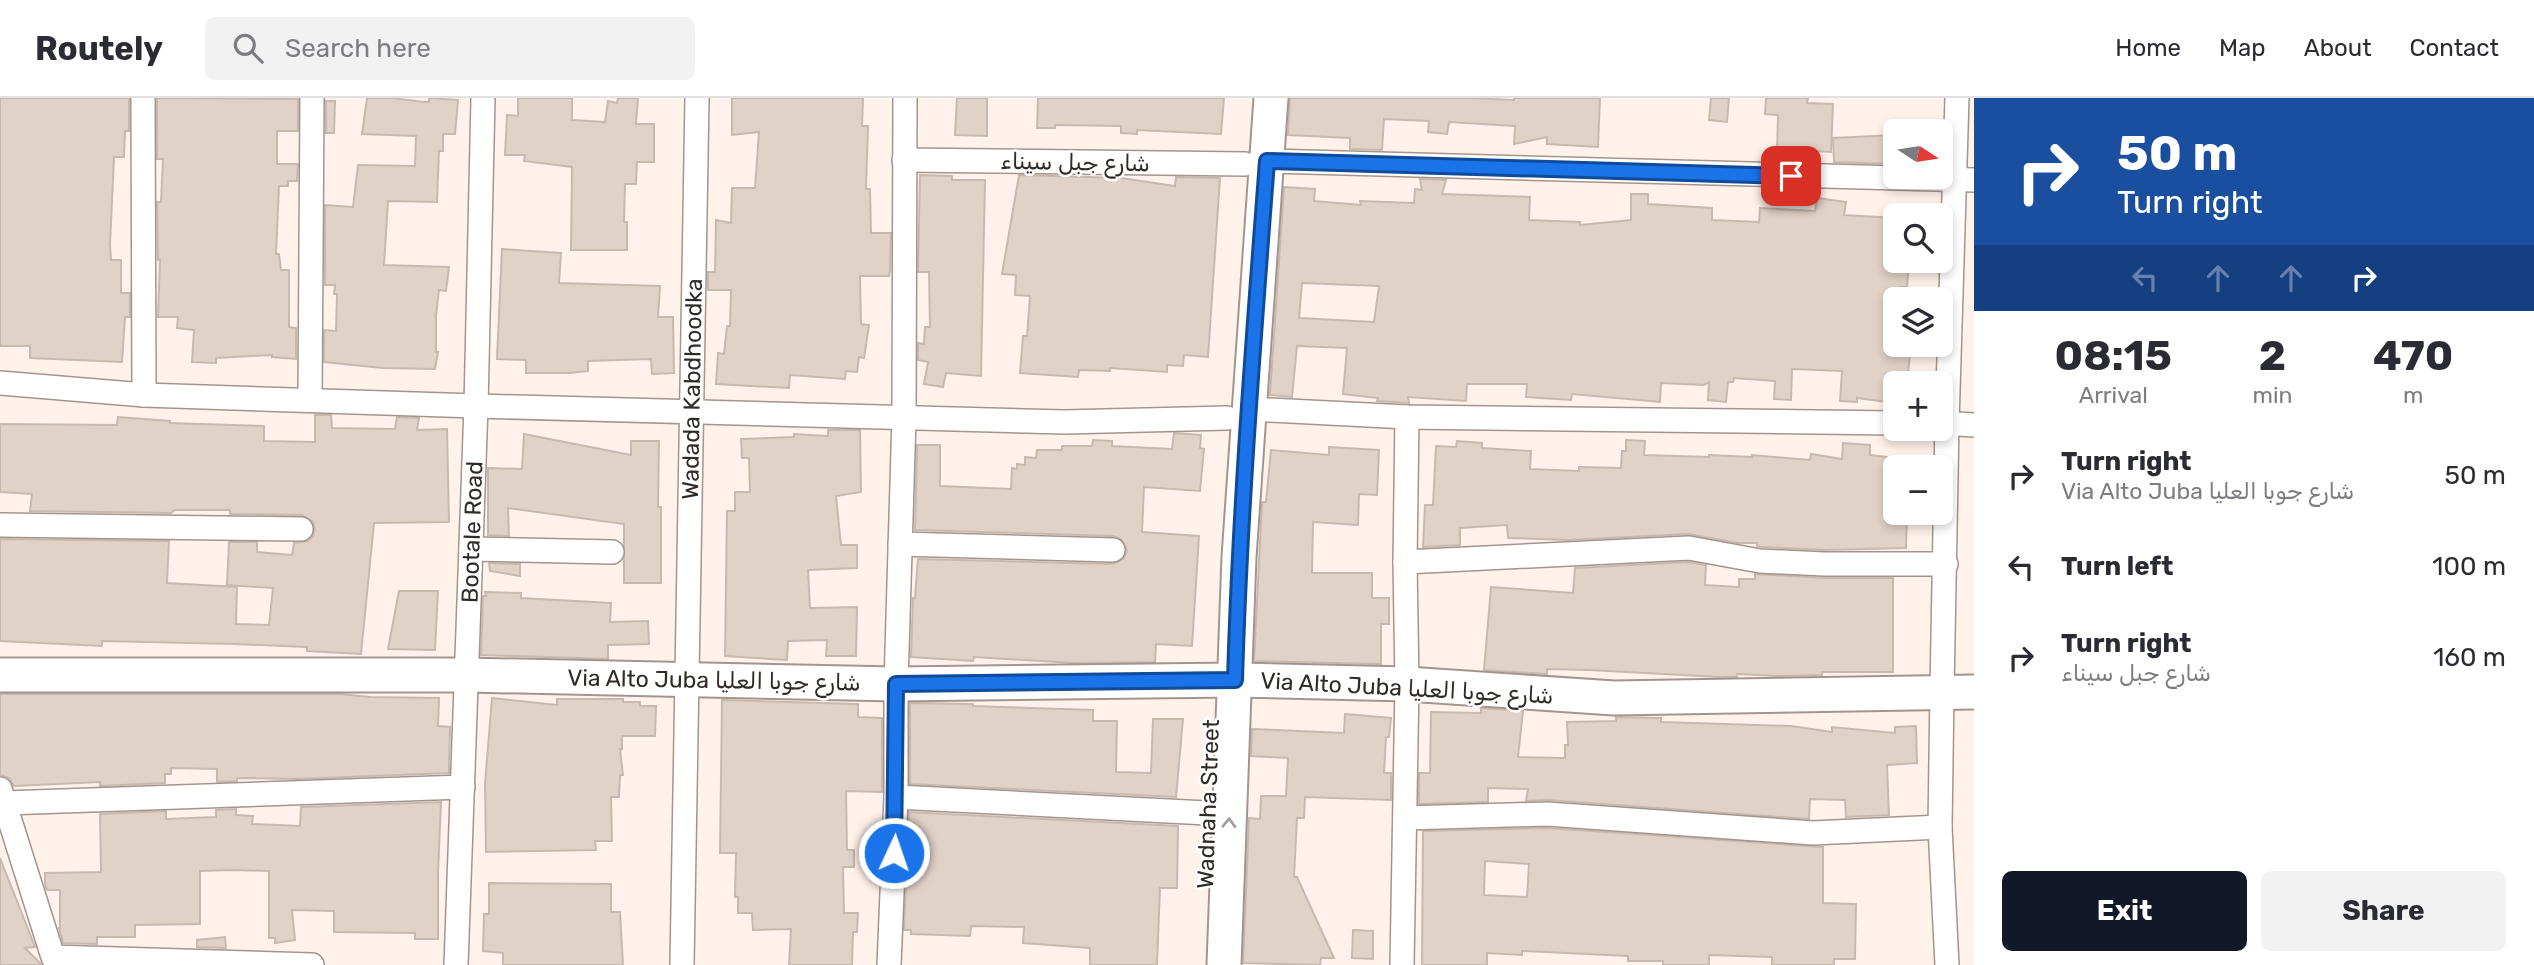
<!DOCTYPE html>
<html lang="en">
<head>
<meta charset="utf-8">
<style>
  :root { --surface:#fff; --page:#f2f2f3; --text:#2b2b33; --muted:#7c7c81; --line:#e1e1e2; --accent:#111827 }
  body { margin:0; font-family:Rubik,"Noto Naskh Arabic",sans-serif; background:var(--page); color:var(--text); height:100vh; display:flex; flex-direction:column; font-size:26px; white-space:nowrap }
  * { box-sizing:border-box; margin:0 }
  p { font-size:23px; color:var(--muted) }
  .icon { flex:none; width:38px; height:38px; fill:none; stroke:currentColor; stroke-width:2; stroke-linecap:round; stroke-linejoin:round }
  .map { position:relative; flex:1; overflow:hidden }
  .panel { display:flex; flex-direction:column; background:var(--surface); width:560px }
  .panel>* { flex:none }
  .banner { background:#1a4fa0; color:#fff; overflow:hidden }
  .needle { width:46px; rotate:102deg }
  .tools { position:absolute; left:1883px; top:21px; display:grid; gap:14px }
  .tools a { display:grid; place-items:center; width:70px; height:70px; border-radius:10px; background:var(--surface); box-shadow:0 4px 10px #0003; font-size:35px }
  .pin { position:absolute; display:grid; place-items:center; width:60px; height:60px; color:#fff; margin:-30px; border-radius:14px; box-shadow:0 4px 10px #0006 }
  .me { position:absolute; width:77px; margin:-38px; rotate:3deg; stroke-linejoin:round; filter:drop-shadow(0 0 5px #0008) }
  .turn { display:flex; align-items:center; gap:24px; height:147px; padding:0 28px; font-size:32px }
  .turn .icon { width:91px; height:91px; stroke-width:2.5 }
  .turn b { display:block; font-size:49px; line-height:60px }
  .lanes { display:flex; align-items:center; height:66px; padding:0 28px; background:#0003; justify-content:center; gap:35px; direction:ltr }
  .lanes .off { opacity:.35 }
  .eta { display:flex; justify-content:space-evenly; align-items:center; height:119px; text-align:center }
  .eta b { font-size:42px; font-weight:700; line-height:49px }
  .primary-button { display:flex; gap:14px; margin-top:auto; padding:14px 28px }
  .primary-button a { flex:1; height:80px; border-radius:10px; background:var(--accent); color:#fff; font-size:28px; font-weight:700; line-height:80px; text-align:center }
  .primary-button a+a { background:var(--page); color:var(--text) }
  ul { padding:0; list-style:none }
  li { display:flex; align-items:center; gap:21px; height:91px; padding:0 28px }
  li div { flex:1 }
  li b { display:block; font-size:26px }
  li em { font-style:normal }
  header { display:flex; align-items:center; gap:42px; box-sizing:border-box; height:98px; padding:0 35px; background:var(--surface); border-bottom:2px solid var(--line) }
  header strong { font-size:33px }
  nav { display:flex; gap:38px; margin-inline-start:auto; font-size:24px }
  .search { width:490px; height:63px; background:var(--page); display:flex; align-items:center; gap:18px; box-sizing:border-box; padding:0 24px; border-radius:10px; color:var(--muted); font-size:26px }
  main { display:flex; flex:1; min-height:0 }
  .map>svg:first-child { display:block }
</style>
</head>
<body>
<header>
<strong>Routely</strong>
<div class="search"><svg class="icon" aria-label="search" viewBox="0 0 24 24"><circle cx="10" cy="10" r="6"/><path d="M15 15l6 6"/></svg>Search here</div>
<nav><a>Home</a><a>Map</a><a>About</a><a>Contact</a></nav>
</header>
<main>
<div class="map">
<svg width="1974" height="867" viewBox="0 0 1974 867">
  <rect width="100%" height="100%" fill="#fff2ea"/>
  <g fill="#e1d2c8" stroke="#c8b9af" stroke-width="2" fill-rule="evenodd">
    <path d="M 0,0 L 129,0 L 129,33 L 125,33 L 124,59 L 114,59 L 110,147 L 111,162 L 121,162 L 121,195 L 130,195 L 130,219 L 125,219 L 122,264 L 30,260 L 30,248 L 0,248 Z"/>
    <path d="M 157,0 L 298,1 L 298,33 L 277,33 L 277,66 L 298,66 L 297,83 L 288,83 L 288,88 L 279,88 L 276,156 L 279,156 L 281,172 L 289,172 L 289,229 L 296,230 L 296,261 L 272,259 L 272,257 L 216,260 L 216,265 L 192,264 L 194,232 L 177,230 L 178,219 L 158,219 L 160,162 L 158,162 L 157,104 L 161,104 L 163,61 L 157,61 Z"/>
    <path d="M 367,0 L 392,0 L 424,4 L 429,4 L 429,0 L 458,2 L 455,36 L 443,36 L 443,53 L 439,53 L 437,104 L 388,103 L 384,167 L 449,169 L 446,193 L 439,192 L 436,218 L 436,254 L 438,254 L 435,271 L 383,270 L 324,264 L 324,232 L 336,233 L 337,196 L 334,196 L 335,187 L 325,187 L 325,107 L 353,109 L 358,67 L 415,68 L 416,38 L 362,36 Z"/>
    <path d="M 518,0 L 572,0 L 572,22 L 605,24 L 608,3 L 617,5 L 618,0 L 638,0 L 636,26 L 654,26 L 654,64 L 637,64 L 636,86 L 625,86 L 624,124 L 627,124 L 627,152 L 571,152 L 572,69 L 524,63 L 525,57 L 505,57 L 507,17 L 518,18 Z"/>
    <path d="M 732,0 L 863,0 L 862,28 L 868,28 L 866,91 L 870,91 L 871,135 L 891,135 L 890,172 L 889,178 L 860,178 L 861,226 L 869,227 L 864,260 L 859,259 L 857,274 L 846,273 L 845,281 L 790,277 L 789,290 L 716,286 L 718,255 L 724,256 L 727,228 L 730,228 L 731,192 L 708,192 L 708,174 L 715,174 L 716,122 L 731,125 L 732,90 L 755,90 L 759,34 L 732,37 Z"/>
    <path d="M 957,0 L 987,0 L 987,38 L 955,37 Z"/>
    <path d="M 1038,0 L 1224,0 L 1221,36 L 1137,32 L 1137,36 L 1121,35 L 1121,28 L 1055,27 L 1055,30 L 1037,30 Z"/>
    <path d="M 1290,0 L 1469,0 L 1514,2 L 1514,0 L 1600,0 L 1598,49 L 1547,46 L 1547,39 L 1514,46 L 1515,28 L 1449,24 L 1447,36 L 1428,34 L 1429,23 L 1384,21 L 1382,52 L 1350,51 L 1350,40 L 1288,37 Z"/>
    <path d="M 1711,0 L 1729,0 L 1727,24 L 1709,22 Z"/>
    <path d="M 1766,0 L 1808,0 L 1807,5 L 1833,6 L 1831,54 L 1795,52 L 1795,55 L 1777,54 L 1778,17 L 1765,16 Z"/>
    <path d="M 326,3 L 335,3 L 334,35 L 326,35 Z"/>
    <path d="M 1895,37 L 1895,66 L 1834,64 L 1833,40 Z"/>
    <path d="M 920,77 L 952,78 L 952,82 L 985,82 L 981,278 L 946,275 L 943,289 L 924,286 L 928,264 L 918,262 L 918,245 L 924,246 L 925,229 L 930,229 L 929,174 L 918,174 Z"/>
    <path d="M 1019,77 L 1121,80 L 1175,88 L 1176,79 L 1220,80 L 1208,259 L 1184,257 L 1183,268 L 1167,267 L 1167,274 L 1110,270 L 1110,273 L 1079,272 L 1078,279 L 1020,275 L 1023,238 L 1027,238 L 1030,198 L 1015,197 L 1016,177 L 1002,176 Z"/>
    <path d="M 1420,81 L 1446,82 L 1442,96 L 1530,99 L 1529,122 L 1580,124 L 1580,127 L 1631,122 L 1631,96 L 1648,96 L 1648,106 L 1712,110 L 1712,122 L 1759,124 L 1760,110 L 1815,113 L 1817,100 L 1846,104 L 1844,117 L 1895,120 L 1895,163 L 1909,163 L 1907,189 L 1899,189 L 1898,201 L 1895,201 L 1893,247 L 1911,247 L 1907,285 L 1895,285 L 1895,305 L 1857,300 L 1857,304 L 1840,303 L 1842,273 L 1792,271 L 1791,302 L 1774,301 L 1775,283 L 1734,280 L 1733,284 L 1728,284 L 1726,304 L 1708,302 L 1709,284 L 1704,287 L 1661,285 L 1660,304 L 1572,296 L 1571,302 L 1526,299 L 1527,286 L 1467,286 L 1466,303 L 1408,299 L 1409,305 L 1377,303 L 1378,300 L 1343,296 L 1347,250 L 1297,248 L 1292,299 L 1270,297 L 1284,89 L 1315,91 L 1314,103 L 1361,107 L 1360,103 L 1414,105 L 1415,91 L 1422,92 ZM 1302,185 L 1379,188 L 1374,224 L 1299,220 Z"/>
    <path d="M 502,151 L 561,155 L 559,185 L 660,188 L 658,219 L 673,219 L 674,275 L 652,276 L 651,261 L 588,263 L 588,273 L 569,275 L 526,275 L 526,262 L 497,261 Z"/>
    <path d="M 315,317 L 331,317 L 332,330 L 395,331 L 397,319 L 419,320 L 417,332 L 447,331 L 449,424 L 374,425 L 361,556 L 307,553 L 307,549 L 234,546 L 102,543 L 102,548 L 0,543 L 0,441 L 169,443 L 167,485 L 237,489 L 236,526 L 269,527 L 273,490 L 227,487 L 229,444 L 257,444 L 257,454 L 292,457 L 294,445 L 308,443 L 313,438 L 315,430 L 313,424 L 302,417 L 230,416 L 230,412 L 175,412 L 171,415 L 30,413 L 32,396 L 0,394 L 0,326 L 117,327 L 118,319 L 170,323 L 170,325 L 264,328 L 264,343 L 315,344 Z"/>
    <path d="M 828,332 L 860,332 L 861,394 L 836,398 L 841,447 L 857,447 L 857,470 L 808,472 L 810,510 L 857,509 L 856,558 L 826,558 L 827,542 L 788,543 L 787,562 L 725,558 L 727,413 L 735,413 L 735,394 L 750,394 L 749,360 L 742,360 L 741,341 L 794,339 L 794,336 L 828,338 Z"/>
    <path d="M 1174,335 L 1201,337 L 1200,350 L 1204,351 L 1200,393 L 1144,389 L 1142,434 L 1199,438 L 1192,548 L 1156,546 L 1155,564 L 1073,565 L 974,559 L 973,563 L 911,559 L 913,500 L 915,500 L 918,461 L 1113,466 L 1124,460 L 1127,452 L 1121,441 L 1113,438 L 915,432 L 917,347 L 940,347 L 940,388 L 1011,391 L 1012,370 L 1017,371 L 1017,366 L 1025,367 L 1025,359 L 1036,360 L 1037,352 L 1062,352 L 1062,348 L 1092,348 L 1093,342 L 1112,343 L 1112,348 L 1172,351 Z"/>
    <path d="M 524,336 L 631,357 L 631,343 L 659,343 L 658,409 L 661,409 L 661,485 L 624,485 L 624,426 L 508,410 L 509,438 L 488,437 L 488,370 L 522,371 Z"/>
    <path d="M 1626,342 L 1645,343 L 1644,357 L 1709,359 L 1709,357 L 1752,359 L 1752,357 L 1810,362 L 1811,356 L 1842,361 L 1843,345 L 1870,347 L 1870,357 L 1895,360 L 1895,415 L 1907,415 L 1906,450 L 1824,452 L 1762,449 L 1757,448 L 1757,445 L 1738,445 L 1689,436 L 1568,442 L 1508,440 L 1507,427 L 1460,430 L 1460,447 L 1423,449 L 1425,407 L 1433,407 L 1436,348 L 1456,349 L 1457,343 L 1482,345 L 1482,350 L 1531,353 L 1530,371 L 1579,373 L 1579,369 L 1621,370 L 1622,353 L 1626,353 Z"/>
    <path d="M 1329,349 L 1379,352 L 1377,397 L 1359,396 L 1358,427 L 1313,424 L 1312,475 L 1372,475 L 1372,500 L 1389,500 L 1389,526 L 1381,526 L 1381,566 L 1254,563 L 1262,404 L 1266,404 L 1271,352 L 1329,357 Z"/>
    <path d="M 1688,464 L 1706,467 L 1705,487 L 1739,489 L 1739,481 L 1755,481 L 1755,476 L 1824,480 L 1893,480 L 1893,574 L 1822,574 L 1822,577 L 1777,578 L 1737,576 L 1737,579 L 1719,579 L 1589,572 L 1547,571 L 1547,576 L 1484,572 L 1491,489 L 1573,495 L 1575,470 Z"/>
    <path d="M 489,465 L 520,466 L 520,478 L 490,473 Z"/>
    <path d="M 399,493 L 438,493 L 435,552 L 388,551 Z"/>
    <path d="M 485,494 L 521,495 L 521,500 L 611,505 L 610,524 L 648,523 L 649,546 L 608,547 L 608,561 L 481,557 L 483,498 L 486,498 Z"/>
    <path d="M 0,596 L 341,596 L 370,599 L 439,600 L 438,628 L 450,629 L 449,675 L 297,681 L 237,680 L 237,683 L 217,684 L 217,671 L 171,670 L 171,676 L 165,676 L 165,685 L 100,688 L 100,684 L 14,688 L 9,680 L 0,677 Z"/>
    <path d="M 492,600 L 557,607 L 557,601 L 623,601 L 623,604 L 640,604 L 640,608 L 656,608 L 655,638 L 622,638 L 622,651 L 620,651 L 623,677 L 620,677 L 619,699 L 611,699 L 612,743 L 595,743 L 596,752 L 486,754 L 485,686 Z"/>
    <path d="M 722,602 L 858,606 L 858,619 L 882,620 L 882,694 L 846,693 L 847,752 L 854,752 L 854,769 L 843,769 L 844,815 L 858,815 L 857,834 L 853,834 L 852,867 L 789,867 L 791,831 L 753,832 L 752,815 L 738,815 L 738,799 L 735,799 L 736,755 L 720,755 Z"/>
    <path d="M 910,605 L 973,606 L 973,608 L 1093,612 L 1093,623 L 1117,623 L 1116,674 L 1151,675 L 1153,621 L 1183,621 L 1176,699 L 910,686 Z"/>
    <path d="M 1481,610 L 1523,613 L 1518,659 L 1565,660 L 1565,647 L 1568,647 L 1567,624 L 1616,623 L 1616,619 L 1661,620 L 1661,624 L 1791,628 L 1832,634 L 1832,629 L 1895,635 L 1895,629 L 1916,628 L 1917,665 L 1887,667 L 1889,717 L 1846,719 L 1845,702 L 1810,701 L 1809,721 L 1548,702 L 1526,703 L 1528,691 L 1488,690 L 1488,704 L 1419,706 L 1419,675 L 1430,675 L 1431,614 L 1481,615 Z"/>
    <path d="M 1345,616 L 1391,620 L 1389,639 L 1386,639 L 1384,675 L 1391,675 L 1391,702 L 1305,699 L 1304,720 L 1297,720 L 1294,779 L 1297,779 L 1334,860 L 1321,860 L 1320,867 L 1243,865 L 1249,720 L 1260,721 L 1261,698 L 1286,698 L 1288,660 L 1251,658 L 1252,631 L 1344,635 Z"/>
    <path d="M 441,704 L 438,775 L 438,841 L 415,841 L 415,835 L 334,834 L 334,813 L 292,812 L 295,842 L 275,845 L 275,840 L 269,840 L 269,773 L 233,772 L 200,773 L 200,826 L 135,827 L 135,839 L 97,839 L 97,846 L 63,845 L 59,830 L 60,830 L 60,792 L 47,792 L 45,786 L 45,775 L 101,774 L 100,716 L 166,713 L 166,721 L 216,719 L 216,712 L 236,711 L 236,717 L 253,718 L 252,726 L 300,728 L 301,709 Z"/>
    <path d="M 909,714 L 1178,728 L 1177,790 L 1160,790 L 1157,867 L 1090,867 L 1090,850 L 1023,845 L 1024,829 L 971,828 L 970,838 L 911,836 L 911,832 L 904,832 Z"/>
    <path d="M 1547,730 L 1823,749 L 1823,805 L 1856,806 L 1855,861 L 1834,861 L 1834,867 L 1772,867 L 1772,859 L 1709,857 L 1709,867 L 1663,867 L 1663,863 L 1628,863 L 1628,858 L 1522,853 L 1522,857 L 1487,855 L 1487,867 L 1422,867 L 1423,733 ZM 1485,763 L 1529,766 L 1527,799 L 1484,797 Z"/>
    <path d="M 0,760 L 35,849 L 25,850 L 42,867 L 0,867 Z"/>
    <path d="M 489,785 L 611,786 L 611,814 L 620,814 L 623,867 L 503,867 L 503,855 L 483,853 L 484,816 L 489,816 Z"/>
    <path d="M 1353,832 L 1373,833 L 1373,861 L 1352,860 Z"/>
    <path d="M 225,839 L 226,850 L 197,849 L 197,842 Z"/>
  </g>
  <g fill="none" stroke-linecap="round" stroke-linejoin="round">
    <defs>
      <g id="street">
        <path d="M 143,0 L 144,297"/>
        <path d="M 904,62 L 1245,66"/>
        <path d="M 1267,63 L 1974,82"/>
        <path d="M 0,285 L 144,297 L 476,308 L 1064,324 L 1227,320"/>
        <path d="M 310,302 L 312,0"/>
        <path d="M 1248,311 L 1407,319 L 1895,325"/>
        <path d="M 1941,325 L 1974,327"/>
        <path d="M 0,427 L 301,431"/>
        <path d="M 900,446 L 1113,452"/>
        <path d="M 471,451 L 612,454"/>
        <path d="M 1405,464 L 1689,450 L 1760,463 L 1824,466 L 1946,466"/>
        <path d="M 0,691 L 53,859 L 312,867"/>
        <path d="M 896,699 L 1207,715"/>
        <path d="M 5,705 L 463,689"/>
        <path d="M 1405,720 L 1547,716 L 1813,735 L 1940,729"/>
        <path d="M 456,867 L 476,308 L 483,0"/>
        <path d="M 682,867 L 697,0"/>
        <path d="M 889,867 L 896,699 L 896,586 L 904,319 L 905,0"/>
        <path d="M 1402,867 L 1407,586 L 1405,464 L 1407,319"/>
        <path d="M 1947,867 L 1940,729 L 1942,593 L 1947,325 L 1957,0"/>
      </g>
      <g id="secondary">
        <path d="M 0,577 L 467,577 L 896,586 L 1235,582 L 1407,586 L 1614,600 L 1974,594"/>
        <path d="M 1224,867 L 1239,459 L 1271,0"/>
      </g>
    </defs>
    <use href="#street" stroke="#a4958c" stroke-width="26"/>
    <use href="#secondary" stroke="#a4958c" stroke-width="37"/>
    <use href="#street" stroke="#fff" stroke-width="23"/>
    <use href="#secondary" stroke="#fff" stroke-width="33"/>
  </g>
  <defs><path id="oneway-chevron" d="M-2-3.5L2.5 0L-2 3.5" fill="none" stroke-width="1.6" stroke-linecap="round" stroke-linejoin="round" transform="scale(1.75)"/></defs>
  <use stroke="#a2a09e" href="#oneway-chevron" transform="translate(1229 725) rotate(-88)"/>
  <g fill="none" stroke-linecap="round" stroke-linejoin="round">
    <defs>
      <path id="route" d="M 894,755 L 896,586 L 1235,582 C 1240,409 1254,236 1267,63 L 1791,78"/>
    </defs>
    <use href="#route" stroke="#114b97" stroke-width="18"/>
    <use href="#route" stroke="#1a73e8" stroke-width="12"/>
  </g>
  <g text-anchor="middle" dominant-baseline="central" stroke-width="5" stroke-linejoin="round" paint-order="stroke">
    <g font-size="23" fill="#312b27" stroke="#fff">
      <text transform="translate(1075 64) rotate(1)">شارع جبل سيناء</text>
      <text transform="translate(692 291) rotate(-89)">Wadada Kabdhoodka</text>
      <text transform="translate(472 434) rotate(-88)">Bootale Road</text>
      <text transform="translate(714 582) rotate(1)">Via Alto Juba شارع جوبا العليا</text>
      <text transform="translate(1407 590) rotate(3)">Via Alto Juba شارع جوبا العليا</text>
      <text transform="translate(1208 706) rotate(-88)">Wadnaha Street</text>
    </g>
  </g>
</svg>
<div class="tools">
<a><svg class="needle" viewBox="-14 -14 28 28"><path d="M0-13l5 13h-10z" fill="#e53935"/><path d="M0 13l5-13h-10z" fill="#7c7c81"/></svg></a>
<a><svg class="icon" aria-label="search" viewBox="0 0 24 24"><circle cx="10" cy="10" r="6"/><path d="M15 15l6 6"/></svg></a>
<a><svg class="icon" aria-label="layers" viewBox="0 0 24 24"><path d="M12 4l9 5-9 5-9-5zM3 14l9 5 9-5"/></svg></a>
<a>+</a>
<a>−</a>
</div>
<div class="pin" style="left:1791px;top:78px;background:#d93025"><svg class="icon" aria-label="arrive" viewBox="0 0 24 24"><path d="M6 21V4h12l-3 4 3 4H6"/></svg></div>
<svg class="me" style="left:894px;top:755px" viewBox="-20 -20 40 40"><circle r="17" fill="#1a73e8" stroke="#fff" stroke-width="3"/><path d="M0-11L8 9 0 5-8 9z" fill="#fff"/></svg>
</div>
<section class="panel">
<div class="banner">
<div class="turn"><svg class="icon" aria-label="right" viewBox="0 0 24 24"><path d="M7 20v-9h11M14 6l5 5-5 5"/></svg><div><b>50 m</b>Turn right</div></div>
<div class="lanes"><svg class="icon off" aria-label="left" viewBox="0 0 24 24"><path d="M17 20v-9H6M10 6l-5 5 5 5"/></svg><svg class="icon off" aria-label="ahead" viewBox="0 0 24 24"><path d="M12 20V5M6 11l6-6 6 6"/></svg><svg class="icon off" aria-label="ahead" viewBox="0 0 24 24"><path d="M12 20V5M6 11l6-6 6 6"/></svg><svg class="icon" aria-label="right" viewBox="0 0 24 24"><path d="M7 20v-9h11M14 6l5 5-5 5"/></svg></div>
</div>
<div class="eta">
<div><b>08:15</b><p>Arrival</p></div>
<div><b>2</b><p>min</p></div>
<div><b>470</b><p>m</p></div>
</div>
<ul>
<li><svg class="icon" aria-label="right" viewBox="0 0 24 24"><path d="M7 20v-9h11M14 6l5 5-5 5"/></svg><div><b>Turn right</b><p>Via Alto Juba شارع جوبا العليا</p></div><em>50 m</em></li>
<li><svg class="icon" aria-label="left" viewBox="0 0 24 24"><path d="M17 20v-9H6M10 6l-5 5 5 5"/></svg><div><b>Turn left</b></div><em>100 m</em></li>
<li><svg class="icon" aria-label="right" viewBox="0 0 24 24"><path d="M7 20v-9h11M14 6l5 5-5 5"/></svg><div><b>Turn right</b><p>شارع جبل سيناء</p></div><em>160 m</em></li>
</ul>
<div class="primary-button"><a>Exit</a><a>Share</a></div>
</section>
</main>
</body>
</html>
